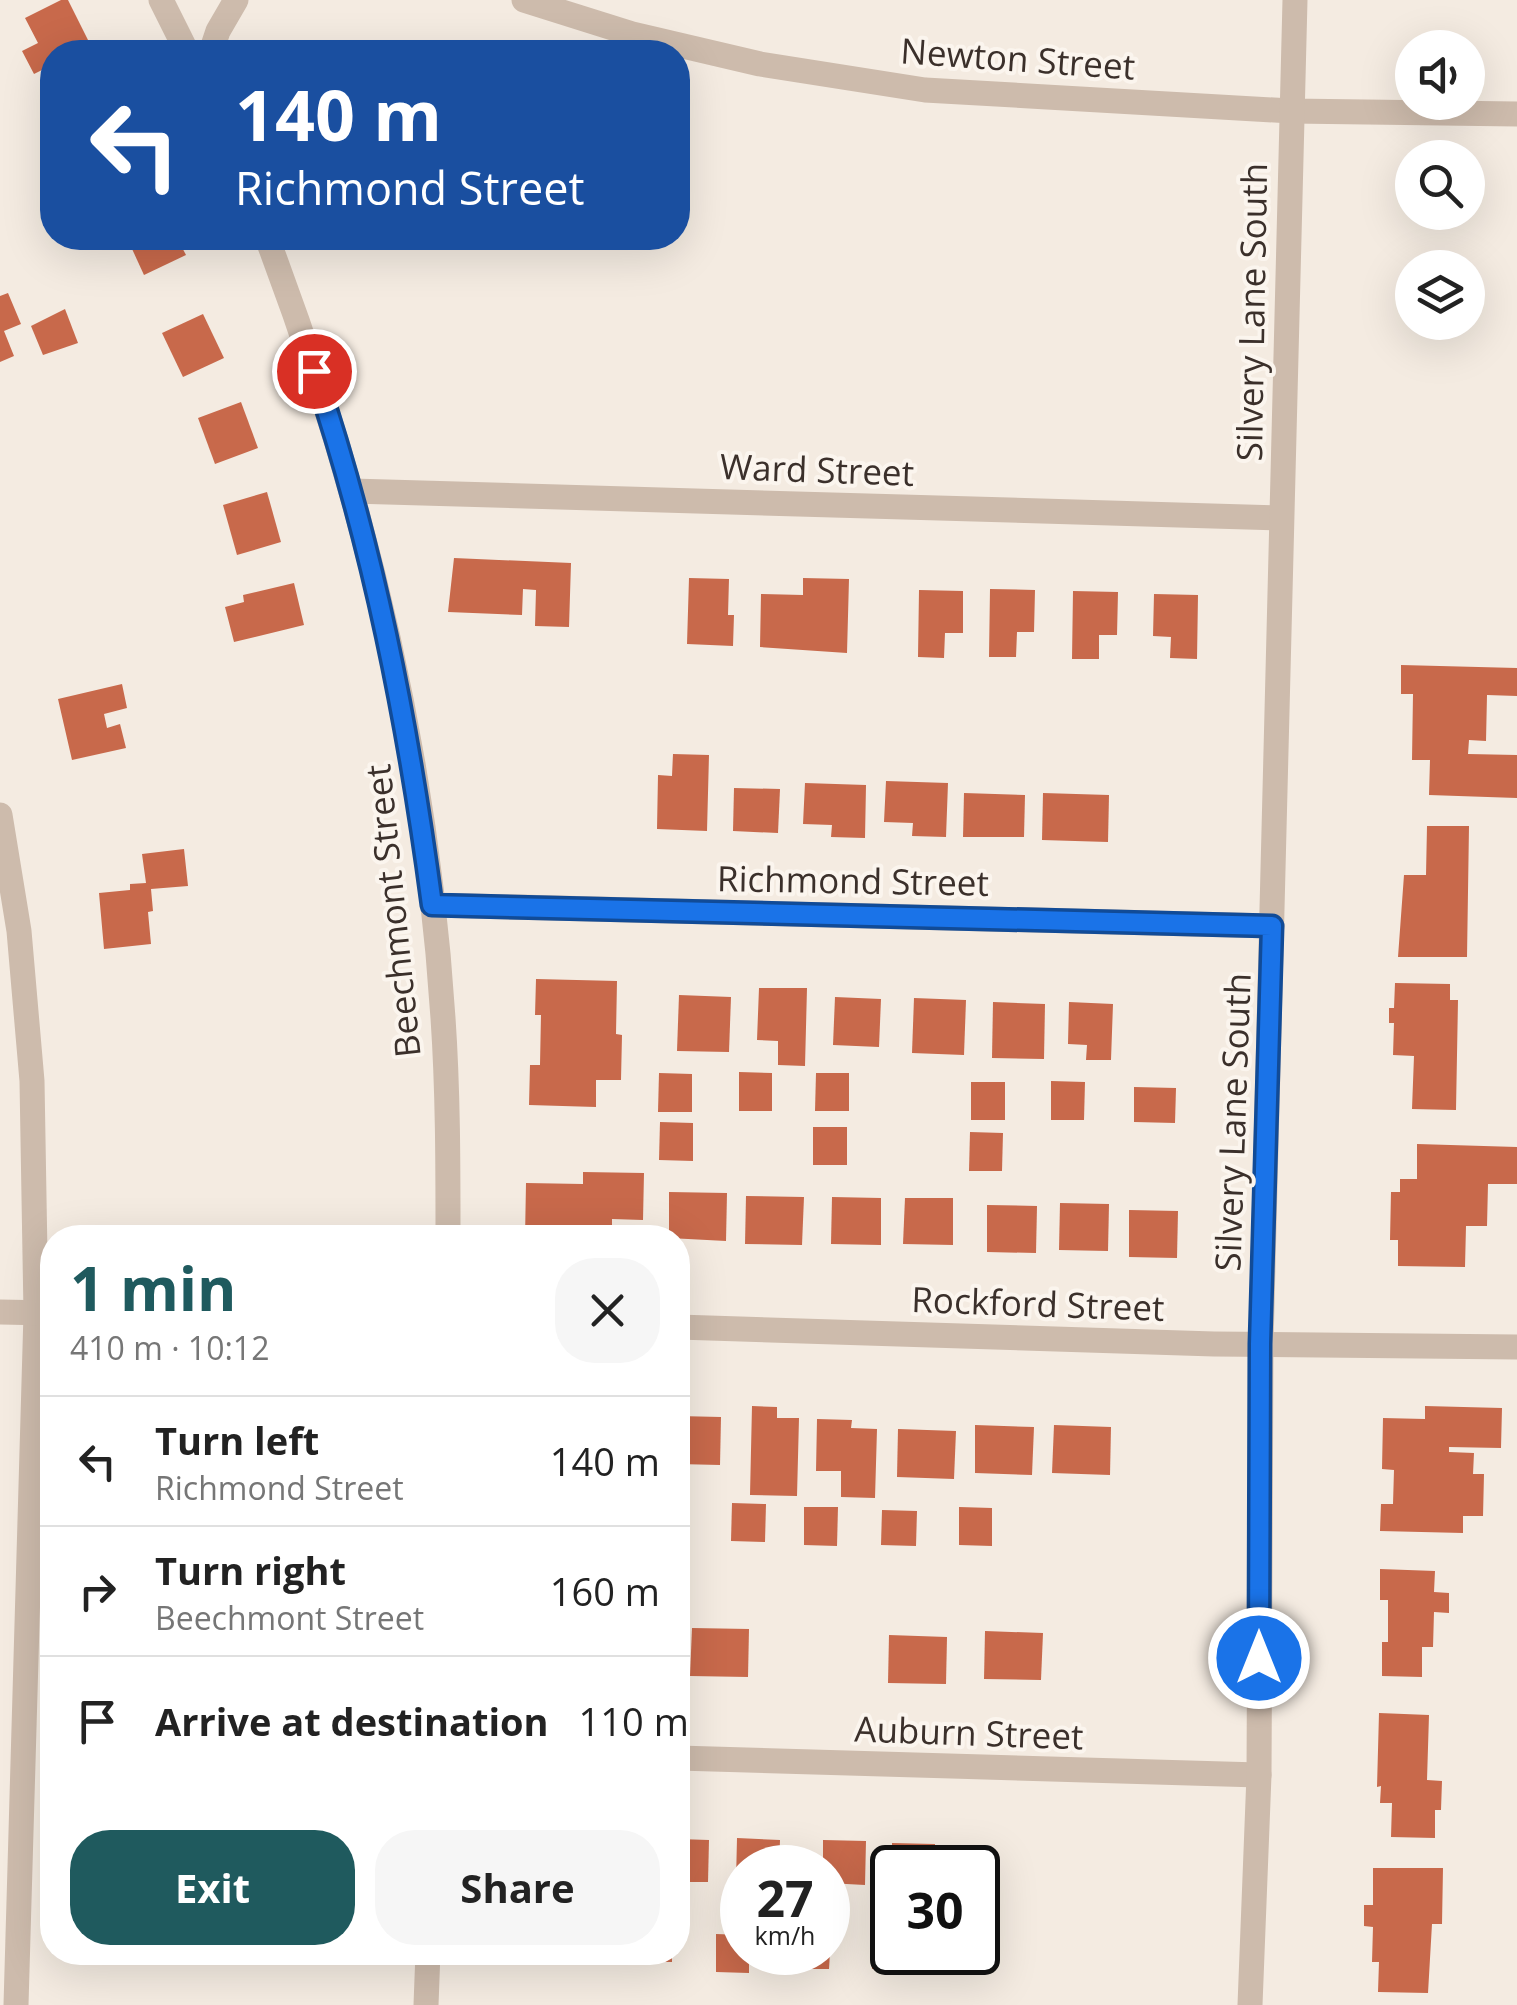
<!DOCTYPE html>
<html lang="en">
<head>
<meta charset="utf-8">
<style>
  :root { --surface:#fff; --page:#f6f6f6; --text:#222; --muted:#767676; --line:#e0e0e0; --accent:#1f5a5e }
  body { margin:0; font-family:"Open Sans",sans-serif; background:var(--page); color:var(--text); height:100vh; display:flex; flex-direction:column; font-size:38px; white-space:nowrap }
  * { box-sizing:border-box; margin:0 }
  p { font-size:32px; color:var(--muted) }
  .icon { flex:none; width:55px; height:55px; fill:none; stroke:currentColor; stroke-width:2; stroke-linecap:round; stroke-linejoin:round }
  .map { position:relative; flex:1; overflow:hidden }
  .panel { position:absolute; left:40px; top:1225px; width:650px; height:740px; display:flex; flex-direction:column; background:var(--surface); border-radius:40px; box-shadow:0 10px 40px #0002 }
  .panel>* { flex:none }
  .guide { position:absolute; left:40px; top:40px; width:650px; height:210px; border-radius:40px; box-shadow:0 10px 40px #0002; background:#1a4fa0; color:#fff; overflow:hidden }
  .tools { position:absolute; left:1395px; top:30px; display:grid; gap:20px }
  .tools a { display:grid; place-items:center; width:90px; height:90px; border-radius:50%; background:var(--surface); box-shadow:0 10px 40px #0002; font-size:50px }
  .speed { position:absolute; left:720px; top:1845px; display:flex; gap:20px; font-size:50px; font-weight:700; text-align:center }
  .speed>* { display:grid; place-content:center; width:130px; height:130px; border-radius:50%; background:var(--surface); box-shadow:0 10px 40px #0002; line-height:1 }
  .speed small { font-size:25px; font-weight:400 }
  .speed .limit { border:5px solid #111; border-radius:15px; background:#fff; color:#111 }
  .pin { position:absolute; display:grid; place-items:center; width:85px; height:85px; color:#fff; margin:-42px; border:5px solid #fff; border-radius:50%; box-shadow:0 2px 10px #0007 }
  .me { position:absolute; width:110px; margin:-55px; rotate:0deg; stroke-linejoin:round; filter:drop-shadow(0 0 8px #0008) }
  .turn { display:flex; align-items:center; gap:35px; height:210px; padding:0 30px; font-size:45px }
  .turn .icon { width:130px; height:130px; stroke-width:2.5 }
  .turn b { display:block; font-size:70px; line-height:85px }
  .round { display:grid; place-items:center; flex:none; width:105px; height:105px; border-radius:40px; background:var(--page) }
  .head { display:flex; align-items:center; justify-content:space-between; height:170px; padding:0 30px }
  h1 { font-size:60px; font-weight:700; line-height:75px; color:var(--accent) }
  .cta { display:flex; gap:20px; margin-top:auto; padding:20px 30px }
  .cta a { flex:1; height:115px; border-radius:40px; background:var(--accent); color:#fff; font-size:40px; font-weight:700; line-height:115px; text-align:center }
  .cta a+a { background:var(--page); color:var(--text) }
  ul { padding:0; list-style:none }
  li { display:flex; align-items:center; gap:30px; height:130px; padding:0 30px; border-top:2px solid var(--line) }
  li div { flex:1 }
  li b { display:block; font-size:38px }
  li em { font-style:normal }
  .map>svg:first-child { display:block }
</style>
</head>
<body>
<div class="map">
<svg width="1517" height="2005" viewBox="0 0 1517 2005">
  <rect width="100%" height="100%" fill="#f4ebe1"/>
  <g fill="#c8694b">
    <path d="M 61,0 L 68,0 L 91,46 L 78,52 L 52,52 L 52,65 L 34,74 L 22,51 L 38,43 L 25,18 Z"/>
    <path d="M 127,238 L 177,238 L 186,255 L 144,275 Z"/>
    <path d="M 8,293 L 21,324 L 4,331 L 14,356 L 0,362 L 0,296 Z"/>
    <path d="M 65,309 L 78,343 L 43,355 L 31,326 Z"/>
    <path d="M 203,314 L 224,358 L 183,377 L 162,333 Z"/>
    <path d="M 241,402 L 258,448 L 215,464 L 198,418 Z"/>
    <path d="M 267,492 L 281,542 L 237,555 L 223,505 Z"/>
    <path d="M 454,558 L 571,563 L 569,627 L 535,626 L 536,590 L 523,589 L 522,615 L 448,612 Z"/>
    <path d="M 689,578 L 729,579 L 728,615 L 734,615 L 733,646 L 687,644 Z"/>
    <path d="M 803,578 L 849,579 L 847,653 L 760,647 L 761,594 L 803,595 Z"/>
    <path d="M 294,583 L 304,625 L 234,642 L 225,607 L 244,602 L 243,595 Z"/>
    <path d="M 990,589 L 1035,590 L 1034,632 L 1017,632 L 1016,657 L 989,657 Z"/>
    <path d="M 919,590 L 963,591 L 963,633 L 945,633 L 944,658 L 918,657 Z"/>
    <path d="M 1073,591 L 1118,592 L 1117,635 L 1099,635 L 1099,659 L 1072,659 Z"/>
    <path d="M 1154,594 L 1198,595 L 1197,659 L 1170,658 L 1171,637 L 1153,636 Z"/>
    <path d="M 1401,665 L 1517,668 L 1517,696 L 1487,695 L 1486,741 L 1469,740 L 1468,754 L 1517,755 L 1517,798 L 1429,795 L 1430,760 L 1412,760 L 1413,694 L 1401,694 Z"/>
    <path d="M 122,684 L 127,708 L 104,714 L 107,728 L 120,724 L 126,748 L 72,760 L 58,699 Z"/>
    <path d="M 673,754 L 709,755 L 707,831 L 657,829 L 658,775 L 672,776 Z"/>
    <path d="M 886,781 L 948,783 L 946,837 L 912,836 L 913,823 L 884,822 Z"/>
    <path d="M 805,783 L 866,785 L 865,838 L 831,837 L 832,825 L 803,824 Z"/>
    <path d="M 734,788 L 780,789 L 778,833 L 733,831 Z"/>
    <path d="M 964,793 L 1025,795 L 1024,837 L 963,837 Z"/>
    <path d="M 1043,793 L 1109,795 L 1108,842 L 1042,840 Z"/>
    <path d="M 1427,826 L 1469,826 L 1467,957 L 1398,957 L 1404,875 L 1426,875 Z"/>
    <path d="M 184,849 L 188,886 L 151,889 L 153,911 L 148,912 L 151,944 L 104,949 L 99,893 L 130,890 L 130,884 L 146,883 L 142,854 Z"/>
    <path d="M 536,979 L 617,981 L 616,1034 L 622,1035 L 621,1080 L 596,1080 L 596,1107 L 529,1105 L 530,1065 L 540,1065 L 541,1015 L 535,1015 Z"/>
    <path d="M 1395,983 L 1450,984 L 1450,1000 L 1458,1000 L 1456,1110 L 1412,1109 L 1414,1056 L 1393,1055 L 1394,1023 L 1389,1023 L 1389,1008 L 1394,1008 Z"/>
    <path d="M 759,988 L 807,988 L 805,1066 L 778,1065 L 778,1041 L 757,1040 Z"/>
    <path d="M 679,995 L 731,997 L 729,1052 L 677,1051 Z"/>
    <path d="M 835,997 L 881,999 L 879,1047 L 833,1045 Z"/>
    <path d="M 914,998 L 966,1000 L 964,1055 L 912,1053 Z"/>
    <path d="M 993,1002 L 1045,1004 L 1044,1059 L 992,1058 Z"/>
    <path d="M 1069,1002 L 1113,1004 L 1111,1060 L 1086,1060 L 1087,1045 L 1068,1044 Z"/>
    <path d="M 739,1072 L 772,1073 L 772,1111 L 739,1111 Z"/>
    <path d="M 659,1073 L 692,1074 L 692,1112 L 658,1112 Z"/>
    <path d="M 816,1073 L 849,1073 L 849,1111 L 815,1111 Z"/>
    <path d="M 1051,1081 L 1085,1082 L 1084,1120 L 1051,1120 Z"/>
    <rect x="971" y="1082" width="34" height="38"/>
    <path d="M 1134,1087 L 1176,1088 L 1175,1123 L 1134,1122 Z"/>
    <path d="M 660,1122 L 693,1123 L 693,1161 L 659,1160 Z"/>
    <rect x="813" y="1127" width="34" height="38"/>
    <path d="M 970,1132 L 1003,1133 L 1002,1171 L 969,1171 Z"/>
    <path d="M 1417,1144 L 1517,1147 L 1517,1184 L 1488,1184 L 1487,1226 L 1466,1226 L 1465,1267 L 1398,1266 L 1398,1240 L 1390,1240 L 1391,1192 L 1400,1192 L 1400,1179 L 1417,1179 Z"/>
    <path d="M 583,1172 L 644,1173 L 643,1220 L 612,1219 L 612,1238 L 525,1238 L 526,1183 L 583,1184 Z"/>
    <path d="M 669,1192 L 727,1193 L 726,1241 L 669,1238 Z"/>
    <path d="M 746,1196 L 804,1197 L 802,1245 L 745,1244 Z"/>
    <path d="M 832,1197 L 881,1198 L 881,1245 L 831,1244 Z"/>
    <path d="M 905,1198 L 953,1198 L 953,1245 L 903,1244 Z"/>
    <path d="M 1060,1203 L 1109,1204 L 1108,1251 L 1059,1250 Z"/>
    <path d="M 987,1205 L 1037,1206 L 1036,1253 L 987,1252 Z"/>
    <path d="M 1129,1210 L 1178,1211 L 1177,1258 L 1129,1257 Z"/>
    <path d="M 752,1406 L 777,1407 L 777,1418 L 799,1418 L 797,1496 L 750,1495 Z"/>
    <path d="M 1425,1406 L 1502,1408 L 1501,1448 L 1449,1447 L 1449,1452 L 1474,1453 L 1473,1474 L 1484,1474 L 1483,1516 L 1463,1516 L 1463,1533 L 1380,1531 L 1381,1504 L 1393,1504 L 1394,1470 L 1382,1469 L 1383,1418 L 1425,1419 Z"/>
    <path d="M 678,1416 L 721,1417 L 720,1465 L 678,1464 Z"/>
    <path d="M 817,1419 L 852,1420 L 851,1428 L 877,1429 L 875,1498 L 841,1497 L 841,1471 L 816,1471 Z"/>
    <path d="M 975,1425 L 1034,1427 L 1032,1475 L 975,1473 Z"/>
    <path d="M 1054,1425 L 1111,1427 L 1110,1475 L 1052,1473 Z"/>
    <path d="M 898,1429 L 956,1431 L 954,1479 L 897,1477 Z"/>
    <rect x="678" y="1501" width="6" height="38"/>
    <path d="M 732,1503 L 766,1504 L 765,1542 L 731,1541 Z"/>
    <path d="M 804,1507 L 838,1507 L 837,1546 L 804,1545 Z"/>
    <path d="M 959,1507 L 992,1508 L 992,1546 L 959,1545 Z"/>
    <path d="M 882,1510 L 917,1511 L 916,1546 L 881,1545 Z"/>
    <path d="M 1380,1569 L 1435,1571 L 1434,1592 L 1449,1593 L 1449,1613 L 1434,1612 L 1433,1647 L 1422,1647 L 1422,1677 L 1382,1676 L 1382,1642 L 1388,1642 L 1388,1600 L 1380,1600 Z"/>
    <path d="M 692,1628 L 749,1629 L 748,1677 L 690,1676 Z"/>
    <path d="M 985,1631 L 1043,1633 L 1041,1680 L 984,1679 Z"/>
    <path d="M 889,1635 L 947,1637 L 946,1684 L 888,1683 Z"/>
    <path d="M 1379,1713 L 1429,1715 L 1427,1780 L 1442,1781 L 1441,1810 L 1435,1810 L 1435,1838 L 1391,1837 L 1392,1803 L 1380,1803 L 1381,1786 L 1377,1787 Z"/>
    <path d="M 737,1838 L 780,1840 L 779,1868 L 742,1868 L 742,1908 L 738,1907 L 739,1881 L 736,1881 Z"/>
    <path d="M 678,1839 L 709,1840 L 708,1882 L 678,1882 Z"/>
    <path d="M 823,1840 L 866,1841 L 865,1885 L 828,1883 L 828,1868 L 823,1868 Z"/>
    <path d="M 892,1843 L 935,1844 L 935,1868 L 892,1868 Z"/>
    <path d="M 1373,1868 L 1443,1868 L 1442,1924 L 1432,1924 L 1428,1993 L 1378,1992 L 1379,1962 L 1372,1962 L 1373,1927 L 1364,1926 L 1364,1905 L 1373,1905 Z"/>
    <path d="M 716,1934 L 742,1935 L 742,1952 L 749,1952 L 749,1973 L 716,1972 Z"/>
    <path d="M 871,1938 L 892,1938 L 892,1952 L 905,1952 L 905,1969 L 872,1969 Z"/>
    <path d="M 508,1952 L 572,1952 L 571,1962 L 508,1960 Z"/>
    <rect x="639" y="1952" width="33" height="10"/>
    <path d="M 792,1952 L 830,1952 L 829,1969 L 792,1969 Z"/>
  </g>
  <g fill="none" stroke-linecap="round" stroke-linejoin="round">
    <g stroke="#cdbbac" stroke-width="25">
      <path d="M 161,0 L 187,52"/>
      <path d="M 524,0 L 632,34 L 760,64 L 925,90 L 1291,111 L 1517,114"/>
      <path d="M 211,52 L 218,31 L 236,0"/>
      <path d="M 267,238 C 362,488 426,750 443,1018 C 448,1091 448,1164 448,1238"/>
      <path d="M 352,491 L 1281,518"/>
      <path d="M 0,815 L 19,931 L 32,1081 L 36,1313 L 16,2005"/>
      <path d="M 433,905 L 1272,926"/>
      <path d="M 0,1312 L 50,1313"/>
      <path d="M 678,1327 L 1214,1344 L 1517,1347"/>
      <path d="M 678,1758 L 1259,1775"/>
      <path d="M 426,2005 L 428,1952"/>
      <path d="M 1250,2005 L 1259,1775 L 1261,1344 L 1295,0"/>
    </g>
  </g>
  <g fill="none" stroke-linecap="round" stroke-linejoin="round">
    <defs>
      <path id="route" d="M 314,371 C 373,545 408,723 432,905 L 1272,926 L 1260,1344 L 1259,1658"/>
    </defs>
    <use href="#route" stroke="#114b97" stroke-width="25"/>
    <use href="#route" stroke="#1a73e8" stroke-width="18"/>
  </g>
  <g text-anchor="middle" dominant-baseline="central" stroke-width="8" stroke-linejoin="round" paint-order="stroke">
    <g font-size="35" fill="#3b302b" stroke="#fbf5ee">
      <text transform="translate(1018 58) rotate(4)">Newton Street</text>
      <text transform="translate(1251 312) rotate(-89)">Silvery Lane South</text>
      <text transform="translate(817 469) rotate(2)">Ward Street</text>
      <text transform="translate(853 880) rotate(1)">Richmond Street</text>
      <text transform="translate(392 911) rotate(-96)">Beechmont Street</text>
      <text transform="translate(1232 1122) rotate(-88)">Silvery Lane South</text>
      <text transform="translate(1038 1303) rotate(2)">Rockford Street</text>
      <text transform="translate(969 1732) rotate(2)">Auburn Street</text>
    </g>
  </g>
</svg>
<div class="tools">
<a><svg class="icon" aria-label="sound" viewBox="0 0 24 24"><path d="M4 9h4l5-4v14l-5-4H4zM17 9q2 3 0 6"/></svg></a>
<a><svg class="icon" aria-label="search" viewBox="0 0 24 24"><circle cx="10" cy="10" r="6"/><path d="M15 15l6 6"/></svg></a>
<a><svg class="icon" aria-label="layers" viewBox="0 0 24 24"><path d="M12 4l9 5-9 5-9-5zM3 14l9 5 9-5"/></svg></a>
</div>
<div class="speed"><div>27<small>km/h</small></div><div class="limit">30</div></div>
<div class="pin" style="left:314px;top:371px;background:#d93025"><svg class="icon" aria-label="arrive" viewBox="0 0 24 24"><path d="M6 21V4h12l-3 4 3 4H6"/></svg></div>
<svg class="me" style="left:1259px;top:1658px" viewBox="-20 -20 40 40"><circle r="17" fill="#1a73e8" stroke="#fff" stroke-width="3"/><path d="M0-11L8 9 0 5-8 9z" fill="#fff"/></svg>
<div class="guide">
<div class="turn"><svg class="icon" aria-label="left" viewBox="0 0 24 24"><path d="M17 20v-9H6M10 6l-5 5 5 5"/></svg><div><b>140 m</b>Richmond Street</div></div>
</div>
<section class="panel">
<div class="head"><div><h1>1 min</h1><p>410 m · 10:12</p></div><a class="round"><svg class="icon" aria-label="close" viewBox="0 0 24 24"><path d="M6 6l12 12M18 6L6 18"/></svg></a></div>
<ul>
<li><svg class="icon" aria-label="left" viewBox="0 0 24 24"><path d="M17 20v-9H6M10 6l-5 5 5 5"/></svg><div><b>Turn left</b><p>Richmond Street</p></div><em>140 m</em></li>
<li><svg class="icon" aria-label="right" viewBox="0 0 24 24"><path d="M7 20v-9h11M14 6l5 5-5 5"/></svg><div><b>Turn right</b><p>Beechmont Street</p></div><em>160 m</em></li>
<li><svg class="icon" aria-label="arrive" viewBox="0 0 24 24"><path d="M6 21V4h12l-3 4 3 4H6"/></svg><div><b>Arrive at destination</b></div><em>110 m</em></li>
</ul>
<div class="cta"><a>Exit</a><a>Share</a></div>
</section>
</div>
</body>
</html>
